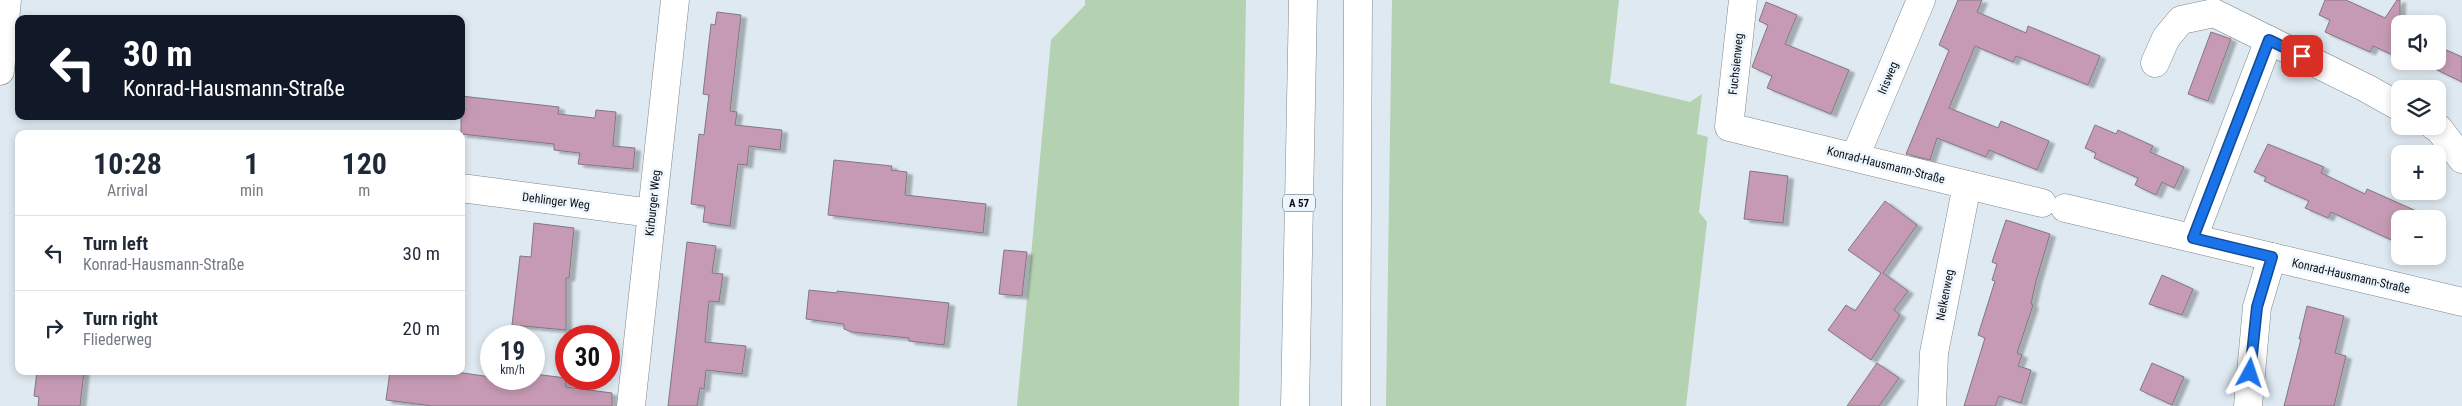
<!DOCTYPE html>
<html lang="en">
<head>
<meta charset="utf-8">
<style>
  :root { --surface:#fff; --page:#f6f6f7; --text:#1f2937; --muted:#747a83; --line:#e0e1e3 }
  body { margin:0; font-family:"Roboto Condensed",sans-serif; background:var(--page); color:var(--text); height:100vh; display:flex; flex-direction:column; font-size:19px; white-space:nowrap }
  * { box-sizing:border-box; margin:0 }
  p { font-size:16px; color:var(--muted) }
  .icon { flex:none; width:28px; height:28px; fill:none; stroke:currentColor; stroke-width:2; stroke-linecap:round; stroke-linejoin:round }
  .map { position:relative; flex:1; overflow:hidden }
  .drawer { position:absolute; left:15px; top:130px; width:450px; height:245px; display:flex; flex-direction:column; background:var(--surface); border-radius:10px; box-shadow:0 2px 8px #0003 }
  .drawer>* { flex:none }
  .hud { position:absolute; left:15px; top:15px; width:450px; height:105px; border-radius:10px; box-shadow:0 2px 8px #0003; background:#111827; color:#fff; overflow:hidden }
  .tools { position:absolute; left:2391px; top:15px; display:grid; gap:10px }
  .tools a { display:grid; place-items:center; width:55px; height:55px; border-radius:10px; background:var(--surface); box-shadow:0 2px 8px #0003; font-size:25px }
  .speed { position:absolute; left:480px; top:325px; display:flex; gap:10px; font-size:25px; font-weight:700; text-align:center }
  .speed>* { display:grid; place-content:center; width:65px; height:65px; border-radius:50%; background:var(--surface); box-shadow:0 2px 8px #0003; line-height:1 }
  .speed small { font-size:12px; font-weight:400 }
  .speed .limit { border:8px solid #d22; background:#fff; color:#111 }
  .pin { position:absolute; display:grid; place-items:center; width:42px; height:42px; color:#fff; margin:-21px; border-radius:10px; box-shadow:0 2px 8px #0006 }
  .me { position:absolute; width:55px; margin:-28px; rotate:5deg; stroke-linejoin:round; filter:drop-shadow(0 0 4px #0008) }
  .turn { display:flex; align-items:center; gap:18px; height:105px; padding:0 25px; font-size:22px }
  .turn .icon { width:65px; height:65px; stroke-width:2.5 }
  .turn b { display:block; font-size:35px; line-height:42px }
  .eta { display:flex; justify-content:space-evenly; align-items:center; height:85px; text-align:center }
  .eta b { font-size:30px; font-weight:700; line-height:35px }
  ul { padding:0; list-style:none }
  li { display:flex; align-items:center; gap:15px; height:75px; padding:0 25px; border-top:1px solid var(--line) }
  li div { flex:1 }
  li b { display:block; font-size:19px }
  li em { font-style:normal }
  .map>svg:first-child { display:block }
</style>
</head>
<body>
<div class="map">
<svg width="2462" height="406" viewBox="0 0 2462 406">
  <defs>
    <filter id="shadow"><feDropShadow dx="5.5" dy="3" stdDeviation="1" flood-color="#0004"/></filter>
  </defs>
  <rect width="100%" height="100%" fill="#dfe9f1"/>
  <g fill="#b4d1b1">
    <path d="M 1085,0 L 1246,0 L 1239,406 L 1017,406 L 1051,40 L 1085,5 Z"/>
    <path d="M 1392,0 L 1619,0 L 1610,83 L 1690,102 L 1702,94 L 1697,134 L 1708,137 L 1699,212 L 1707,222 L 1686,406 L 1386,406 Z"/>
  </g>
  <g fill="#c69ab4" stroke="#82787e" filter="url(#shadow)">
    <path d="M 1958,0 L 1982,0 L 1977,12 L 2026,33 L 2028,26 L 2100,56 L 2088,85 L 2016,56 L 2013,62 L 1975,46 L 1949,108 L 1998,128 L 2001,121 L 2049,141 L 2037,170 L 1989,150 L 1986,157 L 1937,138 L 1930,160 L 1906,154 L 1949,50 L 1939,45 Z"/>
    <path d="M 2325,0 L 2346,0 L 2385,18 L 2397,0 L 2400,0 L 2400,45 L 2395,56 L 2373,46 L 2370,52 L 2325,32 L 2330,20 L 2319,15 Z"/>
    <path d="M 1766,2 L 1797,15 L 1785,44 L 1849,70 L 1831,114 L 1767,88 L 1772,76 L 1752,67 L 1768,25 L 1759,21 Z"/>
    <path d="M 717,12 L 741,15 L 730,111 L 737,112 L 735,125 L 782,130 L 780,150 L 749,146 L 747,165 L 738,164 L 730,226 L 703,222 L 705,206 L 691,204 L 699,134 L 704,135 L 709,95 L 703,94 L 711,24 L 715,25 Z"/>
    <path d="M 2211,32 L 2231,39 L 2208,101 L 2188,94 Z"/>
    <path d="M 2444,49 L 2462,57 L 2462,82 L 2435,69 Z"/>
    <path d="M 461,96 L 559,107 L 558,114 L 595,118 L 596,110 L 616,112 L 613,146 L 635,148 L 633,169 L 578,164 L 580,153 L 554,150 L 554,144 L 461,134 Z"/>
    <path d="M 2095,125 L 2116,134 L 2118,130 L 2131,136 L 2153,146 L 2150,152 L 2184,167 L 2174,188 L 2162,182 L 2156,195 L 2135,185 L 2138,178 L 2094,158 L 2096,153 L 2085,148 Z"/>
    <path d="M 2268,144 L 2324,167 L 2321,173 L 2365,194 L 2367,189 L 2434,219 L 2400,219 L 2400,244 L 2331,212 L 2328,218 L 2305,208 L 2309,201 L 2264,181 L 2266,177 L 2254,172 Z"/>
    <path d="M 834,160 L 892,166 L 891,170 L 907,172 L 905,195 L 986,204 L 983,233 L 828,215 Z"/>
    <path d="M 1750,171 L 1788,176 L 1783,223 L 1744,219 Z"/>
    <path d="M 1885,201 L 1917,225 L 1883,273 L 1908,291 L 1894,310 L 1900,315 L 1871,360 L 1828,330 L 1846,305 L 1855,311 L 1881,273 L 1848,250 Z"/>
    <path d="M 2006,220 L 2050,234 L 2036,281 L 2031,304 L 2033,305 L 2017,353 L 2022,355 L 2018,366 L 2031,370 L 2021,403 L 1999,396 L 1995,406 L 1964,406 L 1985,338 L 1978,335 L 1995,281 L 1992,280 L 1997,264 L 1992,262 Z"/>
    <path d="M 534,223 L 574,228 L 569,278 L 566,278 L 566,330 L 512,325 L 520,256 L 531,257 Z"/>
    <path d="M 687,242 L 716,246 L 712,273 L 723,274 L 719,302 L 709,301 L 705,342 L 746,346 L 742,374 L 706,370 L 704,389 L 700,388 L 697,406 L 668,406 Z"/>
    <path d="M 1004,250 L 1027,252 L 1022,296 L 999,294 Z"/>
    <path d="M 2162,275 L 2193,289 L 2182,315 L 2149,304 Z"/>
    <path d="M 809,290 L 837,293 L 837,291 L 949,303 L 944,345 L 909,341 L 909,338 L 852,332 L 844,329 L 844,324 L 806,319 Z"/>
    <path d="M 2307,306 L 2344,316 L 2335,353 L 2346,356 L 2334,406 L 2284,406 L 2301,339 L 2299,339 Z"/>
    <path d="M 1877,363 L 1899,378 L 1879,406 L 1847,406 Z"/>
    <path d="M 2152,363 L 2184,377 L 2172,405 L 2140,390 Z"/>
    <path d="M 37,371 L 84,371 L 80,406 L 38,406 L 39,397 L 34,396 Z"/>
    <path d="M 390,371 L 449,371 L 491,377 L 491,379 L 534,379 L 534,374 L 566,378 L 566,387 L 612,393 L 612,406 L 433,406 L 386,400 Z"/>
  </g>
  <g fill="none" stroke-linecap="round" stroke-linejoin="round">
    <defs>
      <g id="minor">
        <path d="M 1743,0 L 1729,127 L 2042,203"/>
        <path d="M 2155,63 L 2166,38 L 2181,20 L 2214,13 L 2366,88 L 2400,107"/>
        <path d="M 0,71 L 7,0"/>
        <path d="M 2434,126 L 2439,129 L 2462,159"/>
        <path d="M 1855,157 L 1921,0"/>
        <path d="M 461,188 L 651,213"/>
        <path d="M 2065,208 L 2462,302"/>
        <path d="M 2193,238 L 2269,40"/>
        <path d="M 631,406 L 675,0"/>
        <path d="M 1932,406 L 1934,353 L 1967,185"/>
        <path d="M 2248,406 L 2257,307 L 2272,257"/>
      </g>
      <g id="motorway">
        <path d="M 1295,406 L 1303,0"/>
        <path d="M 1356,406 L 1358,0"/>
      </g>
    </defs>
    <use href="#minor" stroke="#7e878d" stroke-width="29"/>
    <use href="#motorway" stroke="#7e878d" stroke-width="29"/>
    <use href="#minor" stroke="#fff" stroke-width="28"/>
    <use href="#motorway" stroke="#fff" stroke-width="28"/>
  </g>
  <g fill="none" stroke-linecap="round" stroke-linejoin="round">
    <defs>
      <path id="route" d="M 2250,373 L 2257,307 L 2272,257 L 2193,238 L 2269,40 L 2302,56"/>
    </defs>
    <use href="#route" stroke="#114b97" stroke-width="12"/>
    <use href="#route" stroke="#1a73e8" stroke-width="9"/>
  </g>
  <g text-anchor="middle" dominant-baseline="central" stroke-width="5" stroke-linejoin="round" paint-order="stroke">
    <rect fill="#edf6fe" stroke="#505459" stroke-width="1" x="1283" y="194.5" width="32" height="17" rx="4"/>
    <g font-size="11" font-weight="bold" fill="#0c0f12">
      <text x="1299" y="203">A 57</text>
    </g>
    <g font-size="12" fill="#0c0f12" stroke="#edf6fe">
      <text transform="translate(1736 64) rotate(-84)">Fuchsienweg</text>
      <text transform="translate(1888 78) rotate(-67)">Irisweg</text>
      <text transform="translate(1886 165) rotate(14)">Konrad-Hausmann-Straße</text>
      <text transform="translate(556 201) rotate(7)">Dehlinger Weg</text>
      <text transform="translate(653 203) rotate(-84)">Kirburger Weg</text>
      <text transform="translate(2351 276) rotate(13)">Konrad-Hausmann-Straße</text>
      <text transform="translate(1945 295) rotate(-79)">Nelkenweg</text>
    </g>
  </g>
</svg>
<div class="tools">
<a><svg class="icon" aria-label="sound" viewBox="0 0 24 24"><path d="M4 9h4l5-4v14l-5-4H4zM17 9q2 3 0 6"/></svg></a>
<a><svg class="icon" aria-label="layers" viewBox="0 0 24 24"><path d="M12 4l9 5-9 5-9-5zM3 14l9 5 9-5"/></svg></a>
<a>+</a>
<a>−</a>
</div>
<div class="speed"><div>19<small>km/h</small></div><div class="limit">30</div></div>
<div class="pin" style="left:2302px;top:56px;background:#d93025"><svg class="icon" aria-label="arrive" viewBox="0 0 24 24"><path d="M6 21V4h12l-3 4 3 4H6"/></svg></div>
<svg class="me" style="left:2250px;top:373px" viewBox="-20 -20 40 40"><path d="M0-17L14 15 0 8-14 15z" fill="#1a73e8" stroke="#fff" stroke-width="4"/></svg>
<div class="hud">
<div class="turn"><svg class="icon" aria-label="left" viewBox="0 0 24 24"><path d="M17 20v-9H6M10 6l-5 5 5 5"/></svg><div><b>30 m</b>Konrad-Hausmann-Straße</div></div>
</div>
<section class="drawer">
<div class="eta">
<div><b>10:28</b><p>Arrival</p></div>
<div><b>1</b><p>min</p></div>
<div><b>120</b><p>m</p></div>
</div>
<ul>
<li><svg class="icon" aria-label="left" viewBox="0 0 24 24"><path d="M17 20v-9H6M10 6l-5 5 5 5"/></svg><div><b>Turn left</b><p>Konrad-Hausmann-Straße</p></div><em>30 m</em></li>
<li><svg class="icon" aria-label="right" viewBox="0 0 24 24"><path d="M7 20v-9h11M14 6l5 5-5 5"/></svg><div><b>Turn right</b><p>Fliederweg</p></div><em>20 m</em></li>
</ul>
</section>
</div>
</body>
</html>
